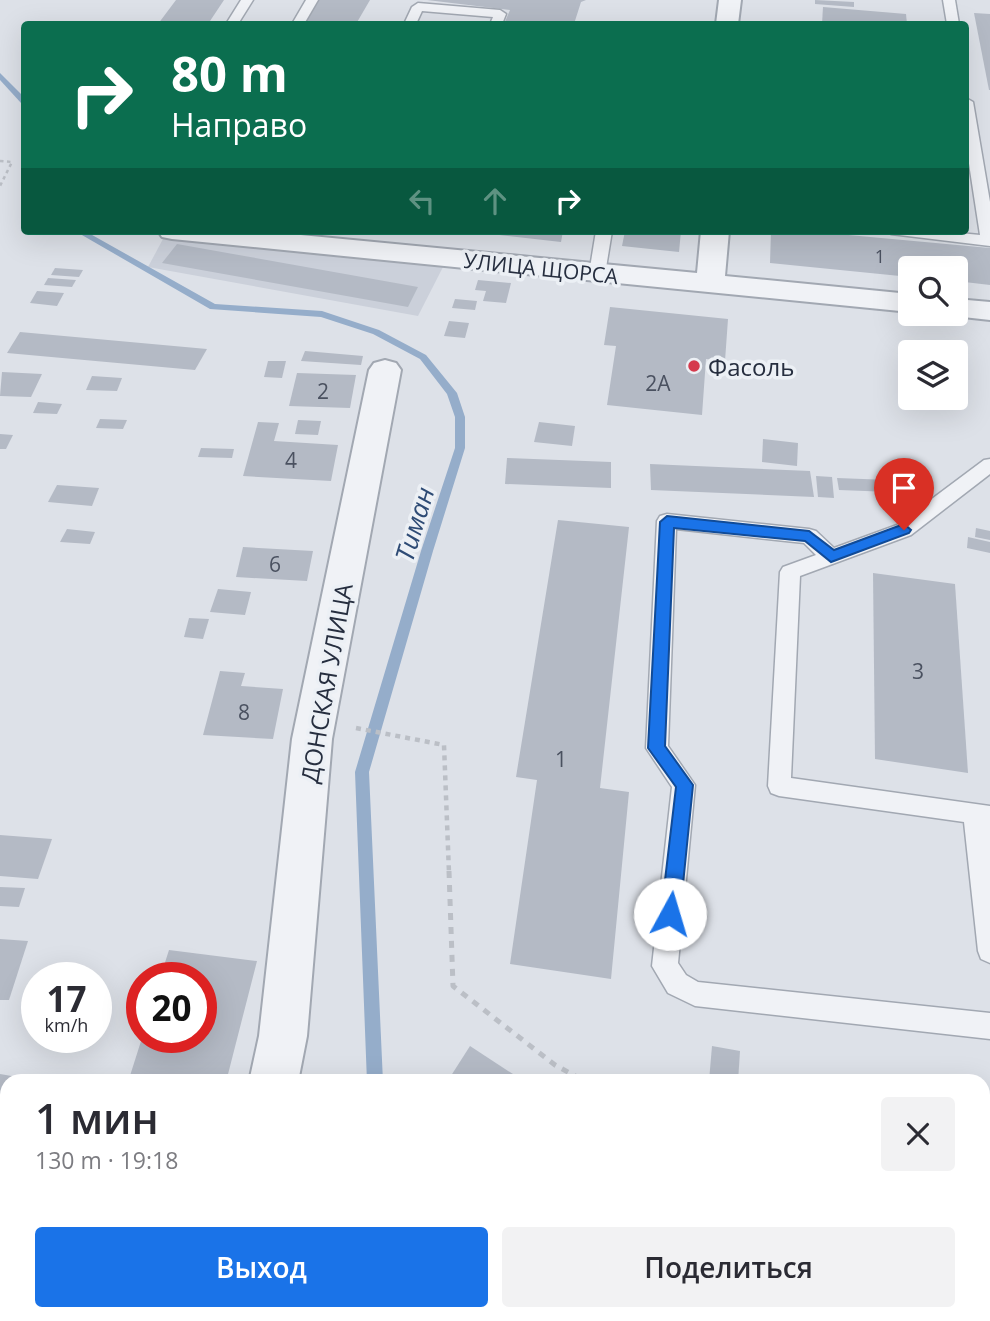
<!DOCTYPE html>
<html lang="ru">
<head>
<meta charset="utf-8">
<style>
  :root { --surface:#fff; --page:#f2f2f3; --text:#2b2b33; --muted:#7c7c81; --accent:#1a73e8 }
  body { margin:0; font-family:"Open Sans",sans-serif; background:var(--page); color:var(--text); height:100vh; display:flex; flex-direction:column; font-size:26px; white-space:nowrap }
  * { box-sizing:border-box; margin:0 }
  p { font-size:23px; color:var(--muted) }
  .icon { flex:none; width:38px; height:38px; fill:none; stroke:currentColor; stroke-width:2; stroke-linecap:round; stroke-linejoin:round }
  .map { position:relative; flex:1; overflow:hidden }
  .details { position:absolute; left:0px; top:1074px; width:990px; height:247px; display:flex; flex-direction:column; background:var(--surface); border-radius:21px 21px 0 0; box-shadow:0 7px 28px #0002 }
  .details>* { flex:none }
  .top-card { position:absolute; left:21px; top:21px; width:948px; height:214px; border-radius:7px; box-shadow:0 7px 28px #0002; background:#0b6e4f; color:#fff; overflow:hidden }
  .controls { position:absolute; left:898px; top:256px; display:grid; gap:14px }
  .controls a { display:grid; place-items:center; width:70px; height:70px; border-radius:7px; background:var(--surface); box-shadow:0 7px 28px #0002; font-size:35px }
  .speed { position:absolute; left:21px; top:962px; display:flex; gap:14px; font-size:35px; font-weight:700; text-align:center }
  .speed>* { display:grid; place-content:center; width:91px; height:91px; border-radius:50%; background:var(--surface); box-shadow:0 7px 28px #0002; line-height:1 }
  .speed small { font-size:18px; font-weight:400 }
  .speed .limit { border:10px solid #d22; background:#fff; color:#111 }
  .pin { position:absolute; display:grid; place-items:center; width:60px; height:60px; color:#fff; margin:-72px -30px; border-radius:50% 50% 50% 0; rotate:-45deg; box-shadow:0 0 7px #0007 }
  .pin .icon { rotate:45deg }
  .me { position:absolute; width:77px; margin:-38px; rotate:6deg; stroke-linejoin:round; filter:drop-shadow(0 0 5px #0008) }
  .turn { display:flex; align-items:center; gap:24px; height:147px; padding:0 35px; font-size:32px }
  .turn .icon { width:91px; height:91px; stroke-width:2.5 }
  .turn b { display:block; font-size:49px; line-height:60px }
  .lanes { display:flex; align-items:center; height:66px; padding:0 35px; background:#0003; justify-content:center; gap:35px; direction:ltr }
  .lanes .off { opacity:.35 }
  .round { display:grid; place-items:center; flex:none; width:74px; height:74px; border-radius:7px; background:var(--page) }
  .headline { display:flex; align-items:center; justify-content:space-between; height:119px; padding:0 35px }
  h1 { font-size:42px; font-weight:600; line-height:52px }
  .primary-button { display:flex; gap:14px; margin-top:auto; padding:14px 35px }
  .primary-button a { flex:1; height:80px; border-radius:7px; background:var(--accent); color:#fff; font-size:28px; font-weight:600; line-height:80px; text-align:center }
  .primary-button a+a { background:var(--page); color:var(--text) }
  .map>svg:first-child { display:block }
</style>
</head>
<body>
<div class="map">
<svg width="990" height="1321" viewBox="0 0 990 1321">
  <rect width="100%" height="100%" fill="#dde1e8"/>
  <path fill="#cbd0da" d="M 163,239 L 443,267 L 418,316 L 148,267 Z"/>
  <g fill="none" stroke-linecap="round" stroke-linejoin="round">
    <g fill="#95adca" fill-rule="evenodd">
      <path d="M 0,73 L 24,97 L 24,103 L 21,103 L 0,80 Z"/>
      <path d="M 75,231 L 85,231 L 215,304 L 322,311 L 379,330 L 426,355 L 457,393 L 465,417 L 465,448 L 433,551 L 369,772 L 383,1082 L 367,1082 L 355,772 L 421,551 L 455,448 L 455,417 L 447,394 L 420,359 L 373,334 L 321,317 L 210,309 Z"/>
      <path d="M 375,1314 L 393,1314 L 394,1321 L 376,1321 Z"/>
    </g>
  </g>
  <g fill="#b4bac5">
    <path d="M 176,0 L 224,0 L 208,24 L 158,24 Z"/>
    <path d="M 318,0 L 370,0 L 356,24 L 302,24 Z"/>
    <path d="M 427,0 L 586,0 L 581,2 L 574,24 L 504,24 L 510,10 Z"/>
    <path d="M 815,0 L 854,2 L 854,7 L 815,4 Z"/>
    <path d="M 823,7 L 906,14 L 907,24 L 822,24 Z"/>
    <path d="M 974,13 L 990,14 L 990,90 L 989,90 Z"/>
    <path d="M 465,231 L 563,231 L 561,242 Z"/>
    <path d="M 625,231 L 681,231 L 679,252 L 622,246 Z"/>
    <path d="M 771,231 L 805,231 L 990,248 L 990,285 L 956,281 L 956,268 L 910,268 L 910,277 L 770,263 Z"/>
    <path d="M 177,244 L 418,287 L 408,307 L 162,263 Z"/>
    <path d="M 55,268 L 83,270 L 79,277 L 51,275 Z"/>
    <path d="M 48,278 L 76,280 L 72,287 L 44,285 Z"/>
    <path d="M 478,280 L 511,283 L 506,303 L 483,301 L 486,291 L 475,290 Z"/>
    <path d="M 37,291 L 64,293 L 57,306 L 30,303 Z"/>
    <path d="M 455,299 L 477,301 L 475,310 L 452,308 Z"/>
    <path d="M 610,307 L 728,319 L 725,361 L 706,359 L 702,415 L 607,405 L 616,346 L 604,345 Z"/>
    <path d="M 449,321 L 469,323 L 465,338 L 444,336 Z"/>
    <path d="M 20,332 L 207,349 L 195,370 L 7,353 Z"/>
    <path d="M 305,351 L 363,356 L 361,365 L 301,361 Z"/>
    <path d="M 268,361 L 286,361 L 282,378 L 264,377 Z"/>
    <path d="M 2,372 L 42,374 L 31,397 L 0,396 Z"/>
    <path d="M 297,373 L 356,375 L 350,408 L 289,406 Z"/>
    <path d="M 92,376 L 122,378 L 117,391 L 86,390 Z"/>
    <path d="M 38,402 L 62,404 L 57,414 L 33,413 Z"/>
    <path d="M 100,419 L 127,420 L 123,429 L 96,428 Z"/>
    <path d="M 298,420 L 321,421 L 318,435 L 295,434 Z"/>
    <path d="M 258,422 L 279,423 L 274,441 L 338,445 L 331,481 L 243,476 Z"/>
    <path d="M 539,422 L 575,426 L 572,446 L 534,442 Z"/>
    <path d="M 0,434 L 13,435 L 6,449 L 0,449 Z"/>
    <path d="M 763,439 L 798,443 L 797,466 L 762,462 Z"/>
    <path d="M 201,448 L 234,449 L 232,458 L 198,457 Z"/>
    <path d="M 507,458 L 611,462 L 611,488 L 505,484 Z"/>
    <path d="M 650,464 L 810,471 L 814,497 L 651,490 Z"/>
    <path d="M 893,474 L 912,475 L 917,500 L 897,499 Z"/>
    <path d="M 816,476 L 832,477 L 834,498 L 818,497 Z"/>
    <path d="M 837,478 L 889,480 L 891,492 L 839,490 Z"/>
    <path d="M 57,485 L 99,488 L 92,506 L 48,502 Z"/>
    <path d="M 558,520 L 629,527 L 600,788 L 629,792 L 611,979 L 510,964 L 537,780 L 516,777 Z"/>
    <path d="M 976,528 L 990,531 L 990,540 L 975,537 Z"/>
    <path d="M 67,529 L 95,532 L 90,544 L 60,542 Z"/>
    <path d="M 968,537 L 990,542 L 990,553 L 967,548 Z"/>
    <path d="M 243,547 L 313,551 L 307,581 L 236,577 Z"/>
    <path d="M 873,573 L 955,584 L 968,773 L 875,759 Z"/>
    <path d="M 218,589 L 251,592 L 245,615 L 210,612 Z"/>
    <path d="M 189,618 L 209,619 L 203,639 L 184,637 Z"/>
    <path d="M 220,671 L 245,673 L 241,686 L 283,689 L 273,739 L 203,735 Z"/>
    <path d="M 0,835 L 52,839 L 38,879 L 0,876 Z"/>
    <path d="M 0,887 L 25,888 L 19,907 L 0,906 Z"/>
    <path d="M 0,939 L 28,941 L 9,1000 L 0,1000 Z"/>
    <path d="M 169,950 L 257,961 L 226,1082 L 128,1082 L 142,1038 L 201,1038 L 201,978 L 160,978 Z"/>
    <path d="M 470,1046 L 525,1082 L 447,1082 Z"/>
    <path d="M 712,1046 L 740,1051 L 738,1082 L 709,1081 Z"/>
    <path d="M 0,1074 L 23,1078 L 21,1082 L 7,1082 L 7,1119 L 0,1137 Z"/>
    <path d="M 274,1314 L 326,1314 L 325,1321 L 273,1321 Z"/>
  </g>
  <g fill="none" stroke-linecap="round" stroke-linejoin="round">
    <defs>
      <g id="service">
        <path d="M 241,0 L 253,0 L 238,24 L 226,24 Z"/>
        <path d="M 306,0 L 318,0 L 304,24 L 292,24 Z"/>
        <path d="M 943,0 L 955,0 L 959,24 L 947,24 Z"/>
        <path d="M 418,3 L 500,10 L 506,14 L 502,24 L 490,24 L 493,17 L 422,11 L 416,24 L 404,24 L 412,7 Z"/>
        <path d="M 966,98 L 973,102 L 990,202 L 990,246 L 891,234 L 888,231 L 939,231 L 980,235 L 966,144 Z"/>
        <path d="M 596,231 L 612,231 L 605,274 L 597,279 L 589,274 Z"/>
        <path d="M 990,459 L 990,474 L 911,535 L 800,576 L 791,778 L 990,806 L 990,963 L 981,959 L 978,951 L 964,822 L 779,796 L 771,793 L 768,786 L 780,572 L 783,567 L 816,555 L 804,543 L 676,529 L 668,746 L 695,785 L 678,963 L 686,975 L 698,982 L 990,1013 L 990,1039 L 695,1006 L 668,993 L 652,966 L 672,787 L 646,748 L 657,521 L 660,516 L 667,514 L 809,529 L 816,531 L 834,548 L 897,525 L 984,460 Z"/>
        <path d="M 984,1250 L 990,1251 L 990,1281 L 984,1279 Z"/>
        <path d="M 923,1314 L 953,1314 L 954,1321 L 924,1321 Z"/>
      </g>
      <g id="minor">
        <path d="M 719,0 L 741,0 L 738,24 L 716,24 Z"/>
        <path d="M 158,231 L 259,231 L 697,273 L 701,231 L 729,231 L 725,276 L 910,294 L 910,312 L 172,239 L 162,237 Z"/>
        <path d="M 956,299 L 990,302 L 990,320 L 945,315 L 956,313 Z"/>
        <path d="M 385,360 L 396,363 L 401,370 L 332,739 L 307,1036 L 298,1082 L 249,1082 L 259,1036 L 292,739 L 369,370 L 374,363 Z"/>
        <path d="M 197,1314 L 251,1314 L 249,1321 L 195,1321 Z"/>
      </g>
    </defs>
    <use href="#service" stroke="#a2a8b2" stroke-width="3"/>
    <use href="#minor" stroke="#a2a8b2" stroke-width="4"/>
    <path stroke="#bbbfc6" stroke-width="2.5" stroke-dasharray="3.5 3.5" stroke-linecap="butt" d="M 0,161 L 12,162 L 0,186"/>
    <path stroke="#bbbfc6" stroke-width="4.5" stroke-dasharray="5 5" stroke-linecap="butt" d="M 356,728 L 444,745 L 449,873"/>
    <path stroke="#bbbfc6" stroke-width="5" stroke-dasharray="7 7" stroke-linecap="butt" d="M 449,871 L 453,986 L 555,1065 L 586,1082"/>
    <use href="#service" fill="#f0f2f6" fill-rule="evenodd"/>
    <use href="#minor" fill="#f0f2f6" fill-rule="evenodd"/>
  </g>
  <path fill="#1a73e8" stroke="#114b97" stroke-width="2" d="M 667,516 L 809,531 L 834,550 L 904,524 L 911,530 L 909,533 L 831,562 L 805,541 L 674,528 L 665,746 L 693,785 L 680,914 L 677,920 L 670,923 L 664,920 L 661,914 L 676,787 L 648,748 L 660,522 Z"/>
  <circle fill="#d53a4d" stroke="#ecf0f5" stroke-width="2.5" cx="694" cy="366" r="7"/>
  <g text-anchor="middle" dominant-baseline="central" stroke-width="7" stroke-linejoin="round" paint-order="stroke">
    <g font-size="18" fill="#4a5160">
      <text x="880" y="256">1</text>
    </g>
    <g font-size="21" fill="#262e3f" stroke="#ecf0f5">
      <text transform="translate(541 268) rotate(6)">УЛИЦА ЩОРСА</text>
    </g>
    <g font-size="21" fill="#4a5160">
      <text x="658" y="383">2А</text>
      <text x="323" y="391">2</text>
      <text x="291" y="460">4</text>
      <text x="275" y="564">6</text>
      <text x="918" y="671">3</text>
      <text x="244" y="712">8</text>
      <text x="561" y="759">1</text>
    </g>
    <g font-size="24" fill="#262e3f" stroke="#ecf0f5" text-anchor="start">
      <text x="708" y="366">Фасоль</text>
    </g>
    <g font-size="24" fill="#262e3f" stroke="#ecf0f5">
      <text transform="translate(326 683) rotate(-80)">ДОНСКАЯ УЛИЦА</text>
    </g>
    <g font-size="26" font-style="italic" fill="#2e4b75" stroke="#ecf0f5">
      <text transform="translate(414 524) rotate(-73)">Тиман</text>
    </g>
  </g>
</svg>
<div class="controls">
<a><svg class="icon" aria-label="search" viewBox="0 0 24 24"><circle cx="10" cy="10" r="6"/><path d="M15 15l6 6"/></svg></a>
<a><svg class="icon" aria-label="layers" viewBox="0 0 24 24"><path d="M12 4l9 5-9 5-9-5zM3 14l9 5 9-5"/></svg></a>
</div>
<div class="speed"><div>17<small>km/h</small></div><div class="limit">20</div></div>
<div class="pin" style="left:904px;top:530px;background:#d93025"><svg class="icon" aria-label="arrive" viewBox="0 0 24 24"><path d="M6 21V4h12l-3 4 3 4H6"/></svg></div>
<svg class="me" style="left:670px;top:914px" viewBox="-20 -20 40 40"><circle r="19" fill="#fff"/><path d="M0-13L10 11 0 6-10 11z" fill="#1a73e8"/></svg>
<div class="top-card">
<div class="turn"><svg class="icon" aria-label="right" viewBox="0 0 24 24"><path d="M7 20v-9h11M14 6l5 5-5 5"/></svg><div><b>80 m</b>Направо</div></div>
<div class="lanes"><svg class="icon off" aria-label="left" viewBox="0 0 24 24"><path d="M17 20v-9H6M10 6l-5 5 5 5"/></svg><svg class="icon off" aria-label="ahead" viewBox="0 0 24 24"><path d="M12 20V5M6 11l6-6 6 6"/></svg><svg class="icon" aria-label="right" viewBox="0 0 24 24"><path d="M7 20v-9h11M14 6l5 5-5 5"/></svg></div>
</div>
<section class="details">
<div class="headline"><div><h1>1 мин</h1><p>130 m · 19:18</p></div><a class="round"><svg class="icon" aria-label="close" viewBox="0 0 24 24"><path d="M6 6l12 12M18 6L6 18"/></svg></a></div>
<div class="primary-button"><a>Выход</a><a>Поделиться</a></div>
</section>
</div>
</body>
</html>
